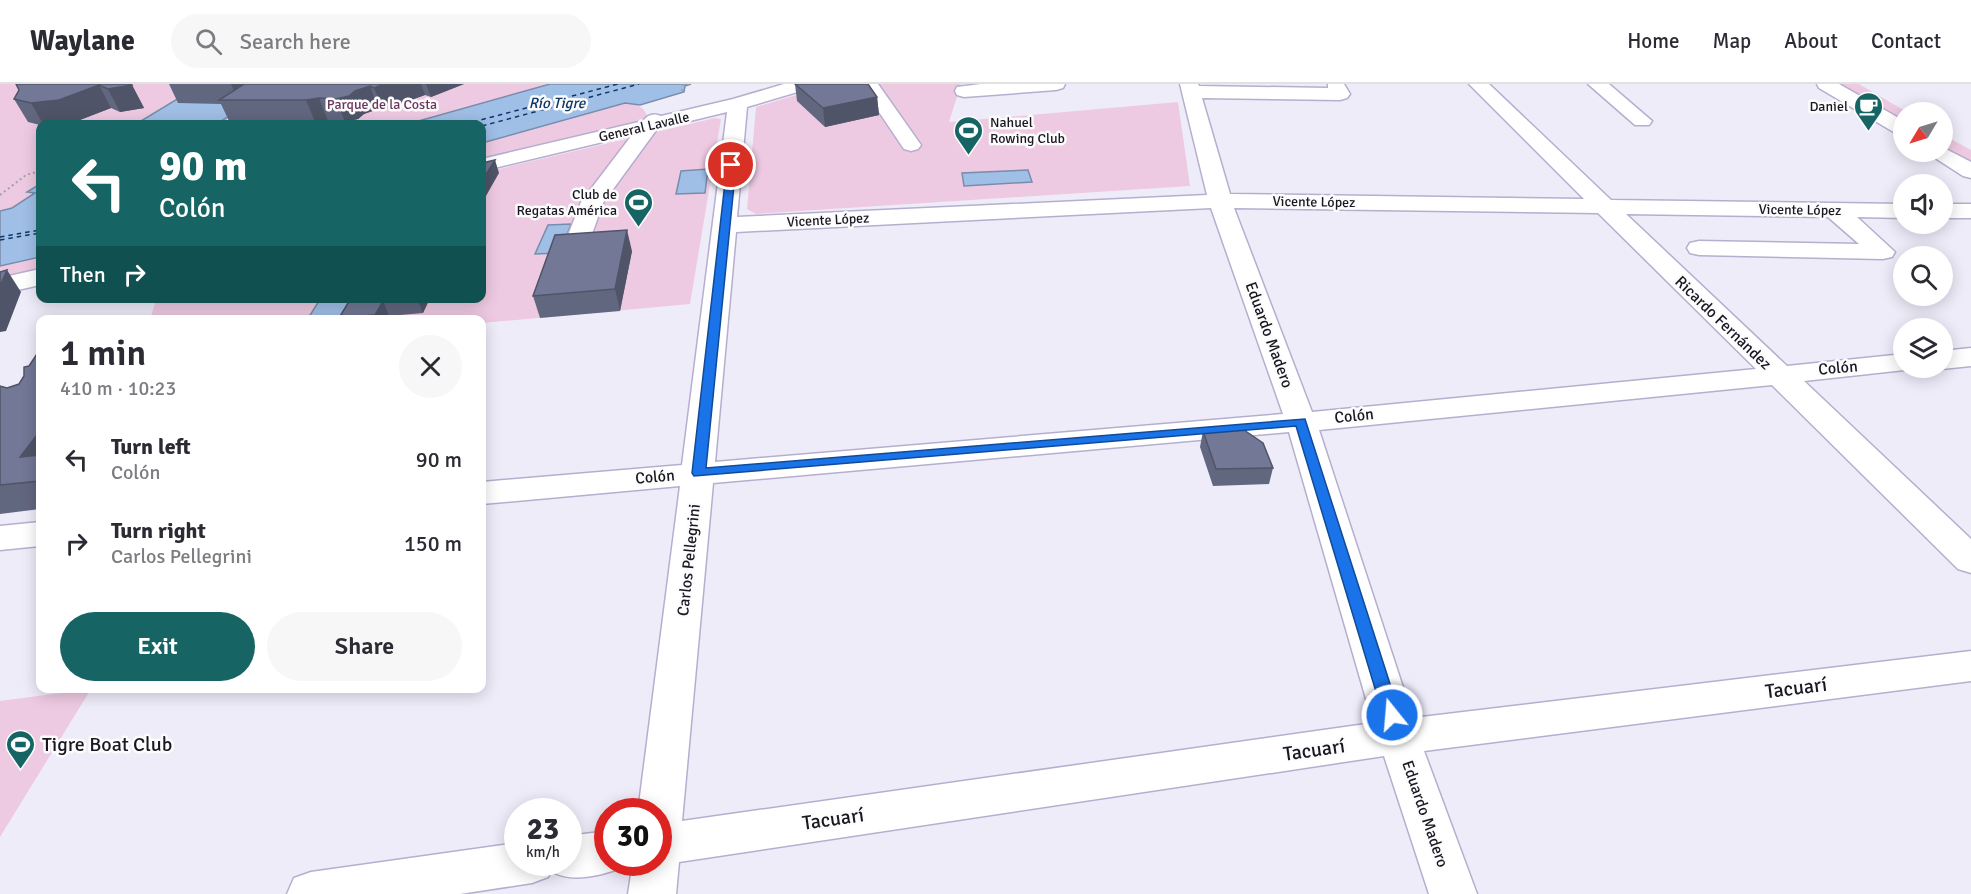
<!DOCTYPE html>
<html lang="en">
<head>
<meta charset="utf-8">
<style>
  :root { --surface:#fff; --page:#f7f7f7; --text:#2b2b33; --muted:#7c7c81; --line:#e1e1e2; --accent:#166564 }
  body { margin:0; font-family:Signika,sans-serif; background:var(--page); color:var(--text); height:100vh; display:flex; flex-direction:column; font-size:22px; white-space:nowrap }
  * { box-sizing:border-box; margin:0 }
  p { font-size:20px; color:var(--muted) }
  .icon { flex:none; width:33px; height:33px; fill:none; stroke:currentColor; stroke-width:2; stroke-linecap:round; stroke-linejoin:round }
  .map { position:relative; flex:1; overflow:hidden }
  .panel { position:absolute; left:36px; top:231px; width:450px; height:378px; display:flex; flex-direction:column; background:var(--surface); border-radius:12px; box-shadow:0 3px 15px #0003 }
  .panel>* { flex:none }
  .top-card { position:absolute; left:36px; top:36px; width:450px; height:183px; border-radius:12px; box-shadow:0 3px 15px #0003; background:#166564; color:#fff; overflow:hidden }
  .needle { width:39px; rotate:232deg }
  .controls { position:absolute; left:1893px; top:18px; display:grid; gap:12px }
  .controls a { display:grid; place-items:center; width:60px; height:60px; border-radius:50%; background:var(--surface); box-shadow:0 3px 15px #0003; font-size:30px }
  .speed { position:absolute; left:504px; top:714px; display:flex; gap:12px; font-size:30px; font-weight:700; text-align:center }
  .speed>* { display:grid; place-content:center; width:78px; height:78px; border-radius:50%; background:var(--surface); box-shadow:0 3px 15px #0003; line-height:1 }
  .speed small { font-size:15px; font-weight:400 }
  .speed .limit { border:9px solid #d22; background:#fff; color:#111 }
  .pin { position:absolute; display:grid; place-items:center; width:51px; height:51px; color:#fff; margin:-26px; border:3px solid #fff; border-radius:50%; box-shadow:0 2px 6px #0007 }
  .me { position:absolute; width:66px; margin:-33px; rotate:343deg; stroke-linejoin:round; filter:drop-shadow(0 0 4px #0008) }
  .turn { display:flex; align-items:center; gap:21px; height:126px; padding:0 24px; font-size:27px }
  .turn .icon { width:78px; height:78px; stroke-width:2.5 }
  .turn b { display:block; font-size:42px; line-height:51px }
  .then { display:flex; align-items:center; height:57px; padding:0 24px; background:#0003; gap:12px; font-size:22px }
  .round { display:grid; place-items:center; flex:none; width:63px; height:63px; border-radius:32px; background:var(--page) }
  .overview { display:flex; align-items:center; justify-content:space-between; height:102px; padding:0 24px }
  h1 { font-size:36px; font-weight:600; line-height:45px }
  .cta { display:flex; gap:12px; margin-top:auto; padding:12px 24px }
  .cta a { flex:1; height:69px; border-radius:36px; background:var(--accent); color:#fff; font-size:24px; font-weight:600; line-height:69px; text-align:center }
  .cta a+a { background:var(--page); color:var(--text) }
  ul { padding:0; list-style:none }
  li { display:flex; align-items:center; gap:18px; height:84px; padding:0 24px }
  li div { flex:1 }
  li b { display:block; font-size:22px }
  li em { font-style:normal }
  header { display:flex; align-items:center; gap:36px; box-sizing:border-box; height:84px; padding:0 30px; background:var(--surface); border-bottom:2px solid var(--line) }
  header strong { font-size:28px }
  nav { display:flex; gap:33px; margin-inline-start:auto; font-size:21px }
  .search { width:420px; height:54px; background:var(--page); display:flex; align-items:center; gap:15px; box-sizing:border-box; padding:0 21px; border-radius:33px; color:var(--muted); font-size:22px }
  .map>svg:first-child { display:block }
</style>
</head>
<body>
<header>
<strong>Waylane</strong>
<div class="search"><svg class="icon" aria-label="search" viewBox="0 0 24 24"><circle cx="10" cy="10" r="6"/><path d="M15 15l6 6"/></svg>Search here</div>
<nav><a>Home</a><a>Map</a><a>About</a><a>Contact</a></nav>
</header>
<div class="map">
<svg width="1971" height="810" viewBox="0 0 1971 810">
  <rect width="100%" height="100%" fill="#efecfa"/>
  <g fill="#eecae2">
    <path d="M 0,0 L 202,0 L 136,40 L 40,40 L 40,100 L 28,108 L 37,109 L 12,124 L 0,127 Z"/>
    <path d="M 278,0 L 545,0 L 548,2 L 408,40 L 217,40 Z"/>
    <path d="M 833,0 L 961,0 L 949,38 L 1178,18 L 1190,102 L 756,130 L 747,125 L 756,23 Z"/>
    <path d="M 1832,0 L 1859,0 L 1907,28 L 1904,28 L 1903,43 Z"/>
    <path d="M 625,19 C 640,21 644,22 649,37 L 482,77 L 482,59 Z"/>
    <path d="M 715,34 L 721,35 L 690,220 L 482,239 L 482,236 L 150,236 L 156,215 L 482,214 L 482,89 Z"/>
    <path d="M 1942,50 L 1971,66 L 1971,83 L 1943,66 Z"/>
    <path d="M 40,173 L 40,189 L 0,198 L 0,182 Z"/>
    <path d="M 91,605 L 0,753 L 0,617 Z"/>
  </g>
  <g fill="#a0bfe7" stroke="#788dac" stroke-width="1.5">
    <path d="M 202,0 L 278,0 L 217,40 L 136,40 Z"/>
    <path d="M 550,0 L 691,0 L 685,2 L 684,8 L 640,21 L 625,19 L 482,59 L 482,40 L 400,40 L 408,40 Z"/>
    <path d="M 708,85 L 705,109 L 676,110 L 681,87 Z"/>
    <path d="M 1028,86 L 1032,98 L 964,102 L 962,89 Z"/>
    <path d="M 40,100 L 40,173 L 0,182 L 0,127 L 12,124 L 35,109 L 27,108 Z"/>
    <path d="M 571,140 L 560,169 L 535,170 L 548,141 Z"/>
    <path d="M 358,215 L 345,235 L 307,236 L 319,217 Z"/>
  </g>
  <g fill="none" stroke-linecap="round" stroke-linejoin="round">
    <g stroke="#0e3768" stroke-width="1.5" stroke-dasharray="4.5 4" stroke-linecap="butt">
      <path d="M 465,40 L 618,0"/>
      <path d="M 482,42 L 639,0"/>
      <path d="M 0,153 L 40,146"/>
      <path d="M 0,156 L 40,149"/>
    </g>
    <defs>
      <g id="minor">
        <path d="M 784,0 L 813,0 L 811,4 L 747,23 L 737,133 L 1207,111 L 1180,0 L 1198,0 L 1199,2 L 1328,4 L 1328,0 L 1344,0 L 1350,10 L 1347,14 L 1340,16 L 1202,14 L 1230,110 L 1584,115 L 1469,0 L 1489,0 L 1611,116 L 1904,120 L 1904,134 L 1857,133 L 1895,168 L 1892,173 L 1883,175 L 1699,171 L 1690,169 L 1687,164 L 1690,159 L 1699,157 L 1859,160 L 1828,133 L 1626,130 L 1787,282 L 1904,270 L 1904,284 L 1915,284 L 1914,285 L 1804,297 L 1971,455 L 1971,489 L 1958,485 L 1772,301 L 1319,346 L 1413,634 L 1971,567 L 1971,597 L 1424,667 L 1477,810 L 1429,810 L 1384,672 L 679,778 L 676,810 L 628,810 L 633,778 L 658,778 L 658,728 L 638,728 L 680,402 L 482,420 L 482,398 L 682,381 L 727,28 L 657,45 L 603,119 L 592,150 L 609,152 L 612,157 L 609,162 C 596,165 581,167 568,164 L 565,159 L 581,118 L 632,51 L 482,87 L 482,75 L 643,37 C 648,30 654,29 661,32 L 733,15 ZM 1211,124 L 1283,330 L 715,378 L 736,148 ZM 1234,124 L 1598,129 L 1756,285 L 1312,328 ZM 1289,348 L 1373,639 L 682,737 L 713,399 Z"/>
        <path d="M 860,0 L 878,0 L 921,61 L 918,65 L 911,67 L 904,65 Z"/>
        <path d="M 981,0 L 1065,0 L 1063,4 L 1056,6 L 964,13 L 957,11 L 955,7 L 957,3 Z"/>
        <path d="M 1588,0 L 1609,0 L 1652,37 L 1649,41 L 1635,41 Z"/>
        <rect x="1942" y="120" width="29" height="14"/>
        <path d="M 40,185 L 40,201 L 0,210 L 0,194 Z"/>
        <path d="M 1971,264 L 1971,282 L 1942,285 L 1938,284 L 1942,284 L 1942,267 Z"/>
        <path d="M 40,438 L 40,462 L 0,466 L 0,442 Z"/>
        <path d="M 608,747 L 608,778 L 626,778 L 624,783 C 602,791 572,800 551,787 L 548,793 L 532,799 L 460,810 L 287,810 L 294,794 L 311,788 L 518,759 L 518,778 L 568,778 L 568,752 Z"/>
      </g>
      <g id="major">
        <path d="M 1817,0 L 1839,0 L 1904,37 L 1904,52 L 1897,50 L 1819,4 Z"/>
        <path d="M 1942,63 L 1971,78 L 1971,94 L 1963,92 L 1932,72 L 1928,68 L 1942,68 Z"/>
      </g>
    </defs>
    <use href="#minor" stroke="#b6aece" stroke-width="3"/>
    <use href="#major" stroke="#b6aece" stroke-width="3"/>
    <g stroke="#a29fac" stroke-width="2" stroke-dasharray="2 3" stroke-linecap="butt">
      <path d="M 682,7 L 683,1 L 689,0"/>
      <path d="M 221,40 L 231,34"/>
      <path d="M 0,111 L 26,91 L 40,87"/>
    </g>
    <use href="#minor" fill="#fff" fill-rule="evenodd"/>
    <use href="#major" fill="#fff" fill-rule="evenodd"/>
  </g>
  <g fill="#626780">
    <path d="M 16,0 L 132,1 L 144,24 L 120,28 L 111,24 L 72,39 L 59,40 L 40,40 L 40,41 L 28,38 L 14,15 L 19,6 Z"/>
    <path d="M 169,0 L 464,0 L 431,13 L 425,11 L 383,26 L 378,25 L 364,30 L 358,35 L 345,38 L 328,37 L 316,40 L 230,39 L 221,20 L 178,19 Z"/>
    <path d="M 795,0 L 877,13 L 879,31 L 825,43 L 797,17 Z"/>
    <path d="M 632,167 L 620,227 L 540,234 L 533,212 Z"/>
    <path d="M 351,214 L 430,214 L 423,229 L 389,232 L 387,236 L 339,236 L 339,234 Z"/>
    <path d="M 40,269 L 40,425 L 0,430 L 0,302 L 7,304 L 19,300 L 29,282 Z"/>
    <path d="M 1203,347 L 1273,384 L 1269,400 L 1213,402 L 1200,363 Z"/>
  </g>
  <g fill="#505468">
    <path d="M 231,0 L 269,0 L 238,16 Z"/>
    <path d="M 384,0 L 421,0 L 425,11 L 383,26 L 374,4 Z"/>
    <path d="M 426,0 L 464,0 L 431,13 Z"/>
    <path d="M 99,1 L 111,24 L 72,39 L 59,40 L 43,40 L 31,19 Z"/>
    <path d="M 132,1 L 144,24 L 120,28 L 108,5 Z"/>
    <path d="M 370,2 L 378,25 L 364,30 L 358,35 L 345,38 L 336,15 Z"/>
    <path d="M 877,13 L 879,31 L 825,43 L 823,24 Z"/>
    <path d="M 319,14 L 328,37 L 316,40 L 306,16 Z"/>
    <path d="M 495,76 L 499,89 L 482,119 L 482,97 Z"/>
    <path d="M 627,146 L 632,167 L 620,227 L 615,205 Z"/>
    <path d="M 7,186 L 21,208 L 6,247 L 0,248 L 0,202 Z"/>
    <path d="M 417,214 L 430,214 L 423,229 Z"/>
    <path d="M 383,217 L 389,232 L 387,236 L 376,236 L 375,231 Z"/>
    <path d="M 40,347 L 40,397 L 20,373 Z"/>
  </g>
  <g fill="#727895" stroke="#505468" stroke-width="1.5">
    <path d="M 16,0 L 131,0 L 132,1 L 108,5 L 99,1 L 59,16 L 31,19 L 14,15 L 19,6 Z"/>
    <path d="M 244,0 L 384,0 L 374,4 L 370,2 L 355,7 L 349,12 L 336,15 L 319,14 L 306,16 L 219,16 Z"/>
    <path d="M 795,0 L 868,0 L 877,13 L 823,24 Z"/>
    <path d="M 495,76 L 482,97 L 482,79 Z"/>
    <path d="M 627,146 L 615,205 L 533,212 L 555,151 Z"/>
    <path d="M 7,186 L 0,202 L 0,188 Z"/>
    <path d="M 351,214 L 410,214 L 383,217 L 375,231 L 339,234 Z"/>
    <path d="M 265,233 L 263,236 L 229,236 Z"/>
    <path d="M 40,269 L 40,347 L 20,373 L 40,371 L 40,397 L 0,401 L 0,302 L 7,304 L 19,300 L 24,292 L 24,283 L 29,282 L 37,270 Z"/>
    <path d="M 1244,346 L 1263,359 L 1273,384 L 1216,385 L 1203,347 Z"/>
  </g>
  <path fill="#1a73e8" stroke="#114b97" stroke-width="1.5" d="M 731,78 L 736,81 L 706,384 L 1305,335 L 1400,631 L 1398,636 L 1392,638 L 1386,636 L 1383,631 L 1296,342 L 694,392 L 692,389 L 727,81 Z"/>
  <defs>
    <symbol id="cafe-pin" viewBox="-11 -11 22 30"><path d="M0 17L-7.5 6A9.5 9.5 0 1 1 7.5 6Z" fill="#166564" stroke="#fcfcfc"/><path d="M-5.5-4.5H6V0H3Q3 3.5 0 3.5H-2.5Q-5.5 3.5-5.5 0ZM3-3.2v2h1.7v-2ZM-6 4.5H4V6H-6Z" fill="#fff"/></symbol>
    <symbol id="stadium-pin" viewBox="-11 -11 22 30"><path d="M0 17L-7.5 6A9.5 9.5 0 1 1 7.5 6Z" fill="#166564" stroke="#fcfcfc"/><path d="M0-5a6.5 5 0 1 0 0 10a6.5 5 0 1 0 0-10ZM-3.5-1.8h7v3.6h-7Z" fill="#fff"/></symbol>
  </defs>
  <g fill-rule="evenodd">
    <use href="#cafe-pin" x="1852" y="6" width="33" height="45"/>
    <use href="#stadium-pin" x="952" y="30" width="33" height="45"/>
    <use href="#stadium-pin" x="622" y="102" width="33" height="45"/>
    <use href="#stadium-pin" x="4" y="644" width="33" height="45"/>
  </g>
  <g text-anchor="middle" dominant-baseline="central" stroke-width="5" stroke-linejoin="round" paint-order="stroke">
    <g font-size="14" fill="#6c355e" stroke="#fcfcfc">
      <text x="382" y="20">Parque de la Costa</text>
    </g>
    <g font-size="14" fill="#1a1722" stroke="#fcfcfc" text-anchor="end">
      <text x="1848" y="22">Daniel</text>
      <text x="990" y="38" text-anchor="start">Nahuel<tspan x="990" dy="16">Rowing Club</tspan></text>
      <text x="617" y="110">Club de<tspan x="617" dy="16">Regatas América</tspan></text>
    </g>
    <g font-size="14" fill="#1a1722" stroke="#fcfcfc">
      <text transform="translate(644 43) rotate(-13)">General Lavalle</text>
      <text transform="translate(1314 118) rotate(1)">Vicente López</text>
      <text transform="translate(1800 126) rotate(1)">Vicente López</text>
      <text transform="translate(828 136) rotate(-3)">Vicente López</text>
    </g>
    <g font-size="15" font-style="italic" fill="#0e3768" stroke="#fcfcfc">
      <text x="557" y="19">Río Tigre</text>
    </g>
    <g font-size="16" fill="#1a1722" stroke="#fcfcfc">
      <text transform="translate(1723 239) rotate(44)">Ricardo Fernández</text>
      <text transform="translate(1269 251) rotate(70)">Eduardo Madero</text>
      <text transform="translate(1838 284) rotate(-5)">Colón</text>
      <text transform="translate(1354 332) rotate(-6)">Colón</text>
      <text transform="translate(655 393) rotate(-5)">Colón</text>
      <text transform="translate(689 476) rotate(-84)">Carlos Pellegrini</text>
      <text transform="translate(1425 730) rotate(71)">Eduardo Madero</text>
    </g>
    <g font-size="20" fill="#1a1722" stroke="#fcfcfc">
      <text transform="translate(1796 604) rotate(-7)">Tacuarí</text>
      <text transform="translate(1314 666) rotate(-8)">Tacuarí</text>
      <text transform="translate(833 735) rotate(-8)">Tacuarí</text>
    </g>
    <g font-size="20" fill="#1a1722" stroke="#fcfcfc" text-anchor="start">
      <text x="42" y="660">Tigre Boat Club</text>
    </g>
  </g>
</svg>
<div class="controls">
<a><svg class="needle" viewBox="-14 -14 28 28"><path d="M0-13l5 13h-10z" fill="#e53935"/><path d="M0 13l5-13h-10z" fill="#7c7c81"/></svg></a>
<a><svg class="icon" aria-label="sound" viewBox="0 0 24 24"><path d="M4 9h4l5-4v14l-5-4H4zM17 9q2 3 0 6"/></svg></a>
<a><svg class="icon" aria-label="search" viewBox="0 0 24 24"><circle cx="10" cy="10" r="6"/><path d="M15 15l6 6"/></svg></a>
<a><svg class="icon" aria-label="layers" viewBox="0 0 24 24"><path d="M12 4l9 5-9 5-9-5zM3 14l9 5 9-5"/></svg></a>
</div>
<div class="speed"><div>23<small>km/h</small></div><div class="limit">30</div></div>
<div class="pin" style="left:731px;top:81px;background:#d93025"><svg class="icon" aria-label="arrive" viewBox="0 0 24 24"><path d="M6 21V4h12l-3 4 3 4H6"/></svg></div>
<svg class="me" style="left:1392px;top:631px" viewBox="-20 -20 40 40"><circle r="17" fill="#1a73e8" stroke="#fff" stroke-width="3"/><path d="M0-11L8 9 0 5-8 9z" fill="#fff"/></svg>
<div class="top-card">
<div class="turn"><svg class="icon" aria-label="left" viewBox="0 0 24 24"><path d="M17 20v-9H6M10 6l-5 5 5 5"/></svg><div><b>90 m</b>Colón</div></div>
<div class="then">Then<svg class="icon" aria-label="right" viewBox="0 0 24 24"><path d="M7 20v-9h11M14 6l5 5-5 5"/></svg></div>
</div>
<section class="panel">
<div class="overview"><div><h1>1 min</h1><p>410 m · 10:23</p></div><a class="round"><svg class="icon" aria-label="close" viewBox="0 0 24 24"><path d="M6 6l12 12M18 6L6 18"/></svg></a></div>
<ul>
<li><svg class="icon" aria-label="left" viewBox="0 0 24 24"><path d="M17 20v-9H6M10 6l-5 5 5 5"/></svg><div><b>Turn left</b><p>Colón</p></div><em>90 m</em></li>
<li><svg class="icon" aria-label="right" viewBox="0 0 24 24"><path d="M7 20v-9h11M14 6l5 5-5 5"/></svg><div><b>Turn right</b><p>Carlos Pellegrini</p></div><em>150 m</em></li>
</ul>
<div class="cta"><a>Exit</a><a>Share</a></div>
</section>
</div>
</body>
</html>
